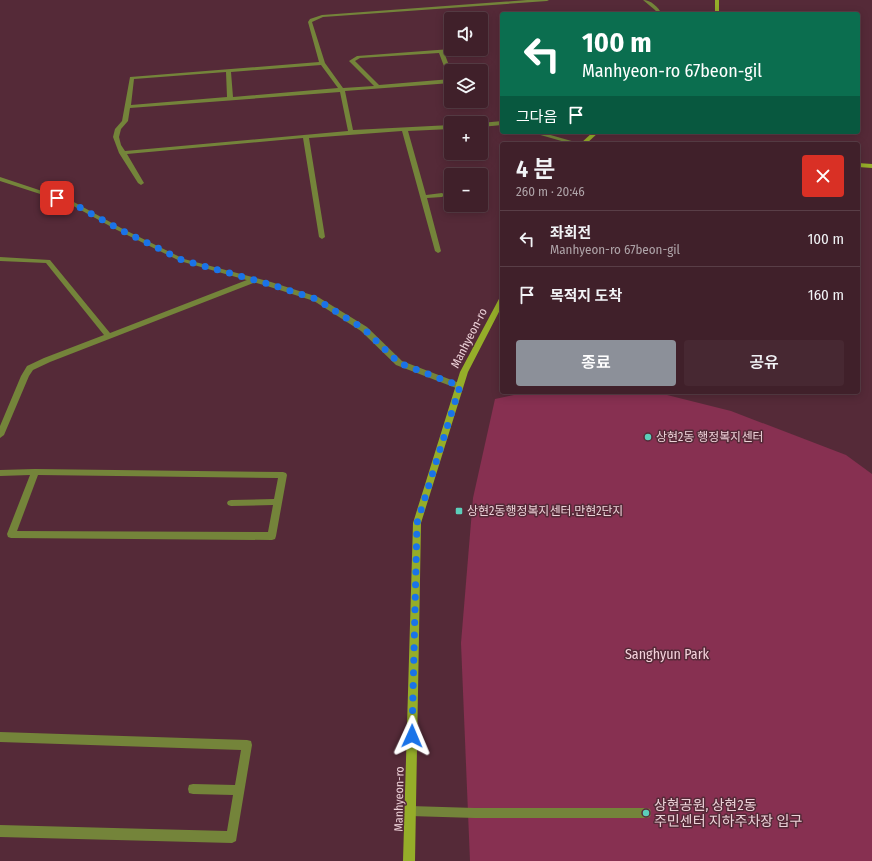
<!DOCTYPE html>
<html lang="ko">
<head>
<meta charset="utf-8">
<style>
  :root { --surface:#40202a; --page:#472832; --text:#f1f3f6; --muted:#aea3a8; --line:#593e47; --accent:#8c9099 }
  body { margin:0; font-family:"Fira Sans Condensed","Noto Sans KR",sans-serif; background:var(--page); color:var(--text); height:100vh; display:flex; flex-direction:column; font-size:15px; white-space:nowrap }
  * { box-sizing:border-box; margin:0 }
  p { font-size:13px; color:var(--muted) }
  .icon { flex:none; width:22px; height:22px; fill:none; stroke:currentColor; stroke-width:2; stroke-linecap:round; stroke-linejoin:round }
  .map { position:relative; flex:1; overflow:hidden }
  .drawer { position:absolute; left:500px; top:142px; width:360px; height:252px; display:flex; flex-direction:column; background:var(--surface); border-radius:4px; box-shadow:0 2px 10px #0003,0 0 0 1px var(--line) }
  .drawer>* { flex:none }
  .banner { position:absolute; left:500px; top:12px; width:360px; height:122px; border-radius:4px; box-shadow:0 2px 10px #0003,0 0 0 1px var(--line); background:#0b6e4f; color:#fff; overflow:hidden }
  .fabs { position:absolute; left:444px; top:12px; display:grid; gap:8px }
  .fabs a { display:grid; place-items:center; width:44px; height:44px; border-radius:4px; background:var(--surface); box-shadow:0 2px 10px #0003,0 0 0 1px var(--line); font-size:20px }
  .pin { position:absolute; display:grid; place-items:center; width:34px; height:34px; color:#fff; margin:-17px; border-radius:8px; box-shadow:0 2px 6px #0006 }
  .me { position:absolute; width:44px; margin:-22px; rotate:1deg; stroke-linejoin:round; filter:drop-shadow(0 0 3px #0008) }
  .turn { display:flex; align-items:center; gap:14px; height:84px; padding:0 16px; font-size:18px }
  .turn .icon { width:52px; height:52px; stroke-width:2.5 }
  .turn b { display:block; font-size:28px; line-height:34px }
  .then { display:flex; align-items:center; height:38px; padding:0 16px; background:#0003; gap:8px; font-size:15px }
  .round { display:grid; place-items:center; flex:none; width:42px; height:42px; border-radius:4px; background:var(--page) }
  .summary { display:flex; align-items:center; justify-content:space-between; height:68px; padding:0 16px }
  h1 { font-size:24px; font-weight:600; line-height:30px }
  .primary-button { display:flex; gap:8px; margin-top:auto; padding:8px 16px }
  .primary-button a { flex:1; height:46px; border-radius:4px; background:var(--accent); color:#fff; font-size:16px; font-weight:600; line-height:46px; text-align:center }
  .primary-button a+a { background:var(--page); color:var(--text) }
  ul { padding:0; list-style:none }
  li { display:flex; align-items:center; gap:12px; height:56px; padding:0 16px; border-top:1px solid var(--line) }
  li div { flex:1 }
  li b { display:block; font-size:15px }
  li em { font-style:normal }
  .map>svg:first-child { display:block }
</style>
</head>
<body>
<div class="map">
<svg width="872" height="861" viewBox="0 0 872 861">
  <rect width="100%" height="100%" fill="#552a38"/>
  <path fill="#873051" d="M 528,392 L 655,392 L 731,411 L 846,455 L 872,474 L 872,861 L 470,861 L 461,643 L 473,498 L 495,399 Z"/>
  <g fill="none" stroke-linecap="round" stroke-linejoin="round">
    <g fill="#74843a" fill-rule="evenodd">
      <path d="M 527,0 L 549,0 L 547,1 L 323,17 L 312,22 L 325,63 L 343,88 L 374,86 L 349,61 L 357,56 L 451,49 L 471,49 L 468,51 L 444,52 L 451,71 L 451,79 L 448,77 L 439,53 L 360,58 L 355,61 L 379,85 L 451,79 L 451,83 L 345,91 L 353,130 L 451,125 L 451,129 L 408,131 L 426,195 L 442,193 L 445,195 L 442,197 L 427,198 L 441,251 L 440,252 L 438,253 L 435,251 L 402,131 L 309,138 L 325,237 L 322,239 L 319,237 L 303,138 L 127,154 L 144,183 L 141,185 L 138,183 L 119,153 L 113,137 L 115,129 L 122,121 L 130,77 L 319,62 L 308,22 L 310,19 L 322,15 ZM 321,65 L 338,88 L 233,97 L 231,72 ZM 226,72 L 227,97 L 131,105 L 134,79 ZM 340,92 L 348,131 L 125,151 L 121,145 L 119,137 L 121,129 L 128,121 L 130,108 Z"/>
      <path d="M 643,0 C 651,0 658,7 662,14 L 658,14 L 655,10 Z"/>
      <path d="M 502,121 L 502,125 L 481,127 L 481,123 Z"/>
      <path d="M 530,132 L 540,132 L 582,144 L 572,144 Z"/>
      <path d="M 0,257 L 50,260 L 110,333 L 252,278 L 256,278 L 257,280 L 256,282 L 50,362 L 33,370 L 29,376 L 4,435 L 0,438 L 0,426 L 21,376 L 27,366 L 44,358 L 104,335 L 46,263 L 0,261 Z"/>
      <path d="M 35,469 L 283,472 L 286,473 L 287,475 L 276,536 L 275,539 L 272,540 L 11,538 L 8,537 L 7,534 L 30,475 L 0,476 L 0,470 ZM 38,475 L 278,478 L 274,499 L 231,500 L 228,501 L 227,503 L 228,505 L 231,506 L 273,505 L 268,532 L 17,531 Z"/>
      <path d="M 0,732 L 247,740 L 251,741 L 252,745 L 236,841 L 232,843 L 0,837 L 0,825 L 227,831 L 233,795 L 193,794 L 189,793 L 188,789 L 189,785 L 193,784 L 235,785 L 241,750 L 0,742 Z"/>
      <path d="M 410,806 L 475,808 L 646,808 L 650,809 L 651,813 L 650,817 L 646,818 L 475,818 L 410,816 L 406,815 L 405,811 L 406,807 Z"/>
    </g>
    <path fill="#74843a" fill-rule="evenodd" d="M 0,177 L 72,201 L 121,228 L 184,259 L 271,282 L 318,297 L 367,327 L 402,361 L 462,384 L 463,386 L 462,388 L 456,388 L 396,365 L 361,331 L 314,301 L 267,286 L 180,261 L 117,230 L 68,203 L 0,181 Z"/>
    <g fill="#95ad29" fill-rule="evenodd">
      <rect x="715" y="0" width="4" height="14"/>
      <path d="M 593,132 L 599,132 L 586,144 L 580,144 Z"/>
      <path d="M 858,163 L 872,164 L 872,168 L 858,167 Z"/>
      <path d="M 500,297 L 502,297 L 502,306 L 468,372 L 421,523 L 415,861 L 403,861 L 413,523 L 460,372 Z"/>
    </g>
  </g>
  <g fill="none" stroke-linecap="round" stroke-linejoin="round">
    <path stroke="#1a73e8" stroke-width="7" stroke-dasharray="0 12.6" d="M 57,198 L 70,202 L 119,229 L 182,260 L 269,284 L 316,299 L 364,329 L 399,363 L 460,386 L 417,523 L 412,736"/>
  </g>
  <g fill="#5cceba" stroke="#552a38" stroke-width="1.5">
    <circle cx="648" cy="437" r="4"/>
    <rect x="455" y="507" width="8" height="8" rx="2"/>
    <circle cx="646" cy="813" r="4"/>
  </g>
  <g text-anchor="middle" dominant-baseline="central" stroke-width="3" stroke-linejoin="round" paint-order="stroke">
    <g font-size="12" fill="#edd1d8" stroke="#552a38">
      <text transform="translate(469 338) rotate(-63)">Manhyeon-ro</text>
      <text transform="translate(399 799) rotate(-89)">Manhyeon-ro</text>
    </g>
    <g font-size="12" fill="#edd1d8" stroke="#552a38" text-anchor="start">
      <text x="656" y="437">상현2동 행정복지센터</text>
      <text x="467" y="511">상현2동행정복지센터.만현2단지</text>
    </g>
    <g font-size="14" fill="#f4d2db" stroke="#552a38">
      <text x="667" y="654">Sanghyun Park</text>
    </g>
    <g font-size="14" fill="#edd1d8" stroke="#552a38" text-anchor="start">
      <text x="654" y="805">상현공원, 상현2동<tspan x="654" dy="16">주민센터 지하주차장 입구</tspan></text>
    </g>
  </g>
</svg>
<div class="fabs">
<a><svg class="icon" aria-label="sound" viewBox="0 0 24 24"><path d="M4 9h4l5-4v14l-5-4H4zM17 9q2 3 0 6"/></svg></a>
<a><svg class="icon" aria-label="layers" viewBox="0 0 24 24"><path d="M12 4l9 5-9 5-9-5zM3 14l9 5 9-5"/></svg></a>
<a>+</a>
<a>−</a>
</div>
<div class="pin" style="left:57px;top:198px;background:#d93025"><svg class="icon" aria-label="arrive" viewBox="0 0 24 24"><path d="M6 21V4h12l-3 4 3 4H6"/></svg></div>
<svg class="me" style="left:412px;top:736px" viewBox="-20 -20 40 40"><path d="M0-17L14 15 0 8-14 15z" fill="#1a73e8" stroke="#fff" stroke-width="4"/></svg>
<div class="banner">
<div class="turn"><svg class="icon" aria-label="left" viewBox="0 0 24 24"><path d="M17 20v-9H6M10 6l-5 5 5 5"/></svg><div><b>100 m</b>Manhyeon-ro 67beon-gil</div></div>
<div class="then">그다음<svg class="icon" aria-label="arrive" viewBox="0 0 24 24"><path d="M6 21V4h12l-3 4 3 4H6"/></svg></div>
</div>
<section class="drawer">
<div class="summary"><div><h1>4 분</h1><p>260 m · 20:46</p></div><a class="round" style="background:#d93025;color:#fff"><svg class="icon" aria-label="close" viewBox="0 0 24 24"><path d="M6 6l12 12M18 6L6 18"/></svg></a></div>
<ul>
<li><svg class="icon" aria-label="left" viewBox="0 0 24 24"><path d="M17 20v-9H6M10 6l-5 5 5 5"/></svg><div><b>좌회전</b><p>Manhyeon-ro 67beon-gil</p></div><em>100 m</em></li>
<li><svg class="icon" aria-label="arrive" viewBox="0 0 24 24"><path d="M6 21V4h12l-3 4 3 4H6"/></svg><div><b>목적지 도착</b></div><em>160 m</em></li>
</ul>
<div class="primary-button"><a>종료</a><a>공유</a></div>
</section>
</div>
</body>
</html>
